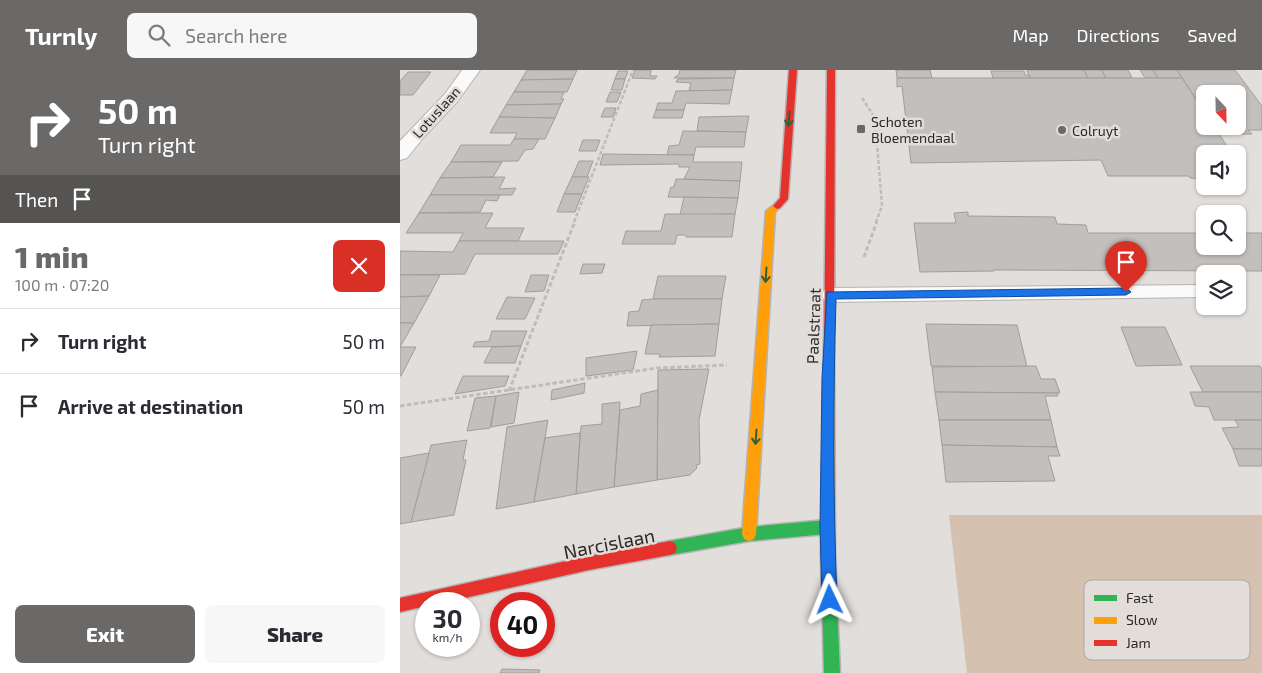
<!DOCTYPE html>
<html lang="en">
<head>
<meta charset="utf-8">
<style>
  :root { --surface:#fff; --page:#f7f7f7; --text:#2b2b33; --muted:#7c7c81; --line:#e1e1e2; --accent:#6b6967 }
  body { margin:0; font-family:"Exo 2",sans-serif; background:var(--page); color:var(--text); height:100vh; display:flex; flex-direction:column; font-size:19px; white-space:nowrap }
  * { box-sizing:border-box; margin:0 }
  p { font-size:16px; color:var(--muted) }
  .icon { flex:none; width:28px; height:28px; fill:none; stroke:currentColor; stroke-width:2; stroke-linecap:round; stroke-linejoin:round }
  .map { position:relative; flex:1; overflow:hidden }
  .panel { display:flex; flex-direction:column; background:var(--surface); width:400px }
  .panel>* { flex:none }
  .hud { background:#6b6967; color:#fff; overflow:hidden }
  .needle { width:32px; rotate:158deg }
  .buttons { position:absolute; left:796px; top:15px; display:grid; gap:10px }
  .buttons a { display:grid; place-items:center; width:50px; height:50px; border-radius:8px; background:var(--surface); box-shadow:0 1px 4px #0004; font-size:25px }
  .speed { position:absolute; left:15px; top:522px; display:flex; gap:10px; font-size:25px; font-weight:700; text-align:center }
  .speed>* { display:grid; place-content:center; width:65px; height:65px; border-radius:50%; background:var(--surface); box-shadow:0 1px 4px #0004; line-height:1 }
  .speed small { font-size:12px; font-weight:400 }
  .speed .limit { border:8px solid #d22; background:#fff; color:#111 }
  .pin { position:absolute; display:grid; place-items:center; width:42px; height:42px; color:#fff; margin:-51px -21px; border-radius:50% 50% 50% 0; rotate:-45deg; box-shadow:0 0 5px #0007 }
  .pin .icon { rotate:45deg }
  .me { position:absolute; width:55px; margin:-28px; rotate:358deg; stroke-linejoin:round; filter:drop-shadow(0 0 4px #0008) }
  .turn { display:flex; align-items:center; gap:18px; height:105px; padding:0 15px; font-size:22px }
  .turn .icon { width:65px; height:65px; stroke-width:2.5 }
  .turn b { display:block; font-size:35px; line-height:42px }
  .then { display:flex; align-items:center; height:48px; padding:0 15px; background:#0003; gap:10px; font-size:19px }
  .round { display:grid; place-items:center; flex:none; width:52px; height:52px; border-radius:8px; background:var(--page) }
  .summary { display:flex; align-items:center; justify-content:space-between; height:85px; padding:0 15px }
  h1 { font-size:30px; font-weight:800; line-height:38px; color:var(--accent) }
  .primary-button { display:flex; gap:10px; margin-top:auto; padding:10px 15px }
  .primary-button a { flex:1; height:58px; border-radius:8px; background:var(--accent); color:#fff; font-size:20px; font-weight:800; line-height:58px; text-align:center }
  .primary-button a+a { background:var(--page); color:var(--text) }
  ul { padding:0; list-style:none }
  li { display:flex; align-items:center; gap:15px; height:65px; padding:0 15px; border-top:1px solid var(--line) }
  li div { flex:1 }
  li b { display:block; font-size:19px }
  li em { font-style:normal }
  header { display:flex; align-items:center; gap:30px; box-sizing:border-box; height:70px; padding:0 25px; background:var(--accent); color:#fff }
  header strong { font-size:24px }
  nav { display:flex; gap:28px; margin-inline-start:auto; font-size:18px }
  .search { width:350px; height:45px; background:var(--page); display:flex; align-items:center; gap:12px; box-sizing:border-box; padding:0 18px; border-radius:8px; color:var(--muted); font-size:19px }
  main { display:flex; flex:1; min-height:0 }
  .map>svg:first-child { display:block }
</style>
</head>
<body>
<header>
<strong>Turnly</strong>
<div class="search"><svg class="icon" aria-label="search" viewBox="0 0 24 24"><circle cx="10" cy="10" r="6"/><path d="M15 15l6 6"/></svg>Search here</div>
<nav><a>Map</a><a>Directions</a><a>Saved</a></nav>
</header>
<main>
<section class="panel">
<div class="hud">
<div class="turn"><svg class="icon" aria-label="right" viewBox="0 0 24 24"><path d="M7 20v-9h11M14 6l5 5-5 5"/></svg><div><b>50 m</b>Turn right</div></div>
<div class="then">Then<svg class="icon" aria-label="arrive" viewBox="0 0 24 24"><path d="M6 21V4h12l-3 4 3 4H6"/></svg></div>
</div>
<div class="summary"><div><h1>1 min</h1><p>100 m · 07:20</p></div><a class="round" style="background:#d93025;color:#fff"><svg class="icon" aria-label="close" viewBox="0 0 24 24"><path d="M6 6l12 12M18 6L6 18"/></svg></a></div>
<ul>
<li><svg class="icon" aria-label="right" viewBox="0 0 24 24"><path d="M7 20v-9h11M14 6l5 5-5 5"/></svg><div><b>Turn right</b></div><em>50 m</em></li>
<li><svg class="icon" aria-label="arrive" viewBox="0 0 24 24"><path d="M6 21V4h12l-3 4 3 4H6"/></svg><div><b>Arrive at destination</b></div><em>50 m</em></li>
</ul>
<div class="primary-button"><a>Exit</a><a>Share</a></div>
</section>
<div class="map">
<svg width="862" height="603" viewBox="0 0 862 603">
  <rect width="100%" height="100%" fill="#e1dedb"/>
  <path fill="#d5c1af" d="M 549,445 L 862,445 L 862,603 L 567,603 Z"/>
  <g fill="#c2bfbd" stroke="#a09e9c">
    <path d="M 127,0 L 177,0 L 173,9 L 121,10 Z"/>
    <path d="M 235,0 L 251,0 L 250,6 L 257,6 L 255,9 L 232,8 Z"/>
    <path d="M 280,0 L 336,0 L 334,8 L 274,8 L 279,4 Z"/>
    <path d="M 496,0 L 530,0 L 532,8 L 497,8 Z"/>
    <path d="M 627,0 L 684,0 L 688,8 L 630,8 Z"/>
    <path d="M 684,0 L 702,0 L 706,8 L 688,8 Z"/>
    <path d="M 702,0 L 728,0 L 732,8 L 706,8 Z"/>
    <path d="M 740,0 L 753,0 L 758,8 L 745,8 Z"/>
    <path d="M 753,0 L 777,0 L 782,8 L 758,8 Z"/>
    <path d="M 777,0 L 835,0 L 862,36 L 862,60 L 848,60 L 852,64 L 819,64 L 814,56 L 838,56 L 838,24 L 805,24 L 805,43 Z"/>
    <path d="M 218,1 L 228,1 L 225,9 L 215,9 Z"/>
    <path d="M 591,1 L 624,1 L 625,5 L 629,5 L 630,8 L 593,8 Z"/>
    <path d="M 8,2 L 31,2 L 13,25 L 0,25 L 0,11 Z"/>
    <path d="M 334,8 L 332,20 L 289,21 L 291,13 L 276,12 L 278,9 Z"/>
    <path d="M 497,8 L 782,8 L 805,43 L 805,56 L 814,56 L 832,84 L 805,84 L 805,109 L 790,108 L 789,106 L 708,106 L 701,90 L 511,93 L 502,16 L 497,17 Z"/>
    <path d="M 173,9 L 167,22 L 114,22 L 121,10 Z"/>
    <path d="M 215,9 L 225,9 L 222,20 L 211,20 Z"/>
    <path d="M 332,20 L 329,34 L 286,33 L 284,40 L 256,40 L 258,33 L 272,33 L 276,21 Z"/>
    <path d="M 114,22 L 164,22 L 161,29 L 164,29 L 161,34 L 106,35 Z"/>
    <path d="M 210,22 L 221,22 L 217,32 L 206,32 Z"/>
    <path d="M 161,34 L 155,48 L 99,47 L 106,35 Z"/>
    <path d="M 205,38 L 216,38 L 213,47 L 201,47 Z"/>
    <path d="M 256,40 L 284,40 L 282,48 L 253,48 Z"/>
    <path d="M 349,46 L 346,62 L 297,61 L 299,47 Z"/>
    <path d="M 99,47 L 155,48 L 145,69 L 114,69 L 117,63 L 90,63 Z"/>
    <path d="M 283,61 L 346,62 L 344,77 L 296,77 L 294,85 L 267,85 L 269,76 L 279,75 Z"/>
    <path d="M 114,69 L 139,69 L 133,79 L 125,80 L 118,91 L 51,92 L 61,75 L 110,75 Z"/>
    <path d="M 183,70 L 200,70 L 196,81 L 179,81 Z"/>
    <path d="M 203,84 L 294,85 L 293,92 L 342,92 L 340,111 L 284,109 L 290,97 L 279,97 L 279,94 L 200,95 Z"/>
    <path d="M 179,91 L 193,91 L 187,107 L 172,107 Z"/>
    <path d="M 51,92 L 102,92 L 93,107 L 40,108 Z"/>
    <path d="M 105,107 L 99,119 L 116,118 L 112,125 L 30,125 L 40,108 Z"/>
    <path d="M 172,107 L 189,107 L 182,124 L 164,124 Z"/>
    <path d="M 276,109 L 340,111 L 338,128 L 268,127 L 271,117 L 274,117 Z"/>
    <path d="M 164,124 L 182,124 L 175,142 L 157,142 Z"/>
    <path d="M 30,125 L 100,125 L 97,131 L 86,130 L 80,142 L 19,143 Z"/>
    <path d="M 284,127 L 338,128 L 335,144 L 280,145 Z"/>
    <path d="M 568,142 L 568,146 L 655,147 L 657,154 L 686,155 L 688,163 L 805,163 L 805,176 L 838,176 L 838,163 L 862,163 L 862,201 L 594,200 L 594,201 L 520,202 L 514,153 L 556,153 L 554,143 Z"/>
    <path d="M 19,143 L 93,143 L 85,158 L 124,158 L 118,171 L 59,171 L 63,163 L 6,163 Z"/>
    <path d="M 265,144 L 335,144 L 332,167 L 286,167 L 286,165 L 277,165 L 275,174 L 222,174 L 226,161 L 261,161 Z"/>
    <path d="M 59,171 L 164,171 L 158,184 L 75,184 L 65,204 L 0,205 L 0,181 L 53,182 Z"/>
    <path d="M 183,194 L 205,194 L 202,203 L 180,204 Z"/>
    <path d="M 0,205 L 40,205 L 29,226 L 0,227 Z"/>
    <path d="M 131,205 L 149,205 L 144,221 L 125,222 Z"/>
    <path d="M 258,206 L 326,206 L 322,229 L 253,229 Z"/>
    <path d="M 29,226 L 14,253 L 0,253 L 0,227 Z"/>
    <path d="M 107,227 L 135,228 L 125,249 L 96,249 Z"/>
    <path d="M 253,229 L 322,229 L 319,254 L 227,256 L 229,242 L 239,241 L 242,230 Z"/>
    <path d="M 0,253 L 14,253 L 0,277 Z"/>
    <path d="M 319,254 L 315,286 L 259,287 L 260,284 L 245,284 L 251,255 Z"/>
    <path d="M 526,254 L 617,255 L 627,297 L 531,296 Z"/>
    <path d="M 721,257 L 765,257 L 782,295 L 736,296 Z"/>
    <path d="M 92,261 L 127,261 L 121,276 L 73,277 L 75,272 L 89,271 Z"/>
    <path d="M 121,276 L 115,293 L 84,293 L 92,277 Z"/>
    <path d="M 0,277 L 16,277 L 1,306 L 0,306 Z"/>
    <path d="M 237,281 L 233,300 L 186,306 L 186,288 Z"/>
    <path d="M 636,296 L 641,309 L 655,309 L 660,323 L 535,322 L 532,297 Z"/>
    <path d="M 790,296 L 860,296 L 862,299 L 862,322 L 803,322 Z"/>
    <path d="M 309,299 L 299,350 L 300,394 L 296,395 L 297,398 L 290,405 L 257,410 L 258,300 Z"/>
    <path d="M 63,306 L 109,306 L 105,316 L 55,324 Z"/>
    <path d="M 185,313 L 184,323 L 151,330 L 152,320 Z"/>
    <path d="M 258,320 L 257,410 L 214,417 L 220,340 L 240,336 L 241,324 Z"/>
    <path d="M 119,322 L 114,353 L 91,357 L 96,326 Z"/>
    <path d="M 535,322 L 657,323 L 658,326 L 645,326 L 651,350 L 539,350 Z"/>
    <path d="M 790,322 L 862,322 L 862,350 L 814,350 L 809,337 L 795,336 Z"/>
    <path d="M 96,326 L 90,358 L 67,361 L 75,328 Z"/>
    <path d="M 220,332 L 214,417 L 176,424 L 181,356 L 202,354 L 202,334 Z"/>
    <path d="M 148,350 L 134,432 L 96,439 L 107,357 Z"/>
    <path d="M 539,350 L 651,350 L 657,377 L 542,375 Z"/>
    <path d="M 835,350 L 862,350 L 862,379 L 833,379 L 822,358 L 839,357 Z"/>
    <path d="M 180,363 L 176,424 L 134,432 L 145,368 Z"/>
    <path d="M 67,370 L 63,390 L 66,390 L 54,445 L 11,452 L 31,375 Z"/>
    <path d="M 542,375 L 657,377 L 660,386 L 648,386 L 655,411 L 546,412 Z"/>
    <path d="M 833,379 L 862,379 L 862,396 L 839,396 Z"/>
    <path d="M 29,383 L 11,452 L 0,454 L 0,388 Z"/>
    <path d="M 102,599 L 140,600 L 139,603 L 100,603 Z"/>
  </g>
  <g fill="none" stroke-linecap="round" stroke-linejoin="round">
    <defs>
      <path id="lane" d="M 805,215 L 805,227 L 430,232 L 424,230 L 422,225 L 424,220 L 430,218 Z"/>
      <path id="street" d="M 62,0 L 80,0 L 57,32 L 23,68 L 7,88 L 0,90 L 0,71 L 45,24 Z"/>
      <g id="fast">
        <path d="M 427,450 L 432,452 L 434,457 L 432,462 L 427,464 L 349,471 L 270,485 L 265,483 L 263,478 L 265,473 L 270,471 L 349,457 Z"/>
        <path d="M 428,479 L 433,481 L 435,486 L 440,603 L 424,603 L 421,486 L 423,481 Z"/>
      </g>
      <g id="slow">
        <path d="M 377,133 L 381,136 L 375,142 L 356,464 L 354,469 L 349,471 L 344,469 L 342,464 L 366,141 Z"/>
        <path d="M 429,276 L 433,278 L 434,281 L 435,486 L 433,491 L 428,493 L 423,491 L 421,486 L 424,281 L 425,278 Z"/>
      </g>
      <g id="jam">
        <path d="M 389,0 L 397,0 L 388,129 L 380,138 L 377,139 L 373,136 L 380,128 Z"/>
        <path d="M 427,0 L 435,0 L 434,281 L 433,284 L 425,284 L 424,281 Z"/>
        <path d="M 270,471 L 275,473 L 277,478 L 275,483 L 270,485 L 189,500 L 38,534 L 26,534 L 26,536 L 0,542 L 0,528 L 189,486 Z"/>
      </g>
    </defs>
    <use href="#lane" stroke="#b6b4b2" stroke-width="2"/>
    <use href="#street" stroke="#b6b4b2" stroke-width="2"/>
    <use href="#fast" stroke="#b6b4b2" stroke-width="3"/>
    <use href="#slow" stroke="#b6b4b2" stroke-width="3"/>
    <use href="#jam" stroke="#b6b4b2" stroke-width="3"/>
    <g stroke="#bebdbc" stroke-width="2.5" stroke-dasharray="4 2" stroke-linecap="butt">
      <path d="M 462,28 L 475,48 L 482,136 L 476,152"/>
      <path d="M 174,152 L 233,0"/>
    </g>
    <g stroke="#bebdbc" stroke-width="3" stroke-dasharray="4.5 2.5" stroke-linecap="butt">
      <path d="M 464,187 L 477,151"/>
      <path d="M 109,321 L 175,151"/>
      <path d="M 0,336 L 257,298 L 327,295"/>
    </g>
    <use href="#lane" fill="#fafafa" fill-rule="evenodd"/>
    <use href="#street" fill="#fafafa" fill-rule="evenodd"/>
    <use href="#fast" fill="#30b455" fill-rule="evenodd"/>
    <use href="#slow" fill="#ff9f0a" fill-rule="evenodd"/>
    <use href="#jam" fill="#e5322d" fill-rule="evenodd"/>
  </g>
  <defs><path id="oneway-shaft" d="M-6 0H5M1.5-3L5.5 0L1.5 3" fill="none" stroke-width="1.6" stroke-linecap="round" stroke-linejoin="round" transform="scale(1.25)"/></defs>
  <g stroke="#2d613a">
    <use href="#oneway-shaft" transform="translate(389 49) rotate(94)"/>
    <use href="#oneway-shaft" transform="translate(366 205) rotate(94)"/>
    <use href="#oneway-shaft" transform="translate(356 367) rotate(94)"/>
  </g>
  <path fill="#1a73e8" stroke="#114b97" d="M 726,218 L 731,222 L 726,225 L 436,229 C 433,329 433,430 437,530 L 435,535 L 430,537 L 424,535 L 422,530 L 420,457 L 422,308 L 427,222 Z"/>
  <g fill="#6b6967" stroke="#e3ddd9" stroke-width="2">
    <rect x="456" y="54" width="10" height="10" rx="2.5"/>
    <circle cx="662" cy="60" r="5"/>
  </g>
  <g text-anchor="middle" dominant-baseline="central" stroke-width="5" stroke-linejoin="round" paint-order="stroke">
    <g font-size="14" fill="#2b2a28" stroke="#e3ddd9">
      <text transform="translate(36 42) rotate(-48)">Lotuslaan</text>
    </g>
    <g font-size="14" fill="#2b2a28" stroke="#e3ddd9" text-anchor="start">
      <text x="471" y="51">Schoten<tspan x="471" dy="16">Bloemendaal</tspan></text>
      <text x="672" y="60">Colruyt</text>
    </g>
    <g font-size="16" fill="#2b2a28" stroke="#e3ddd9">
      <text transform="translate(413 256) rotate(-88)">Paalstraat</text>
    </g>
    <g font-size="19" fill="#2b2a28" stroke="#e3ddd9">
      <text transform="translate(209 473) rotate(-11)">Narcislaan</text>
    </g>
  </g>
  <rect x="684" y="510" width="166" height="80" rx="8" fill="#e3ddd9" stroke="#aca7a4" stroke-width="1"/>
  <rect x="694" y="525" width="23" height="6" fill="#30b455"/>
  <rect x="694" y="547" width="23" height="7" fill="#ff9f0a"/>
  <rect x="694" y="570" width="23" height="6" fill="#e5322d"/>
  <g font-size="14" fill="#2b2a28">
    <text x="726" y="533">Fast</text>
    <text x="726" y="555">Slow</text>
    <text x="726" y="578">Jam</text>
  </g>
</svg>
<div class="buttons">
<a><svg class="needle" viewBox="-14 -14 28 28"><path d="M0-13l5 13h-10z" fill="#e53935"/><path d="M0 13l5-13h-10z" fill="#7c7c81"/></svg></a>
<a><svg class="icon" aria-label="sound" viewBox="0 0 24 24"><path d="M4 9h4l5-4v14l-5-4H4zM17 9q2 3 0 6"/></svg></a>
<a><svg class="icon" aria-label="search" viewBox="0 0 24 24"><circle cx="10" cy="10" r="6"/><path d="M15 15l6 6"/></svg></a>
<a><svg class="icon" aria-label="layers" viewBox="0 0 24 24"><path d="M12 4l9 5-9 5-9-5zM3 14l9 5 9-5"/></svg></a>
</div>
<div class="speed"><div>30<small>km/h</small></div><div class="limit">40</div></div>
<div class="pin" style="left:726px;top:222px;background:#d93025"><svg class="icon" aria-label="arrive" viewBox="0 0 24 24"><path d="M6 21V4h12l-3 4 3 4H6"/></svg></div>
<svg class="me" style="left:430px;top:530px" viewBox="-20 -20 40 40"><path d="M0-17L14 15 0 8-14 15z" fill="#1a73e8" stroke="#fff" stroke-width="4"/></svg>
</div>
</main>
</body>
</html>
